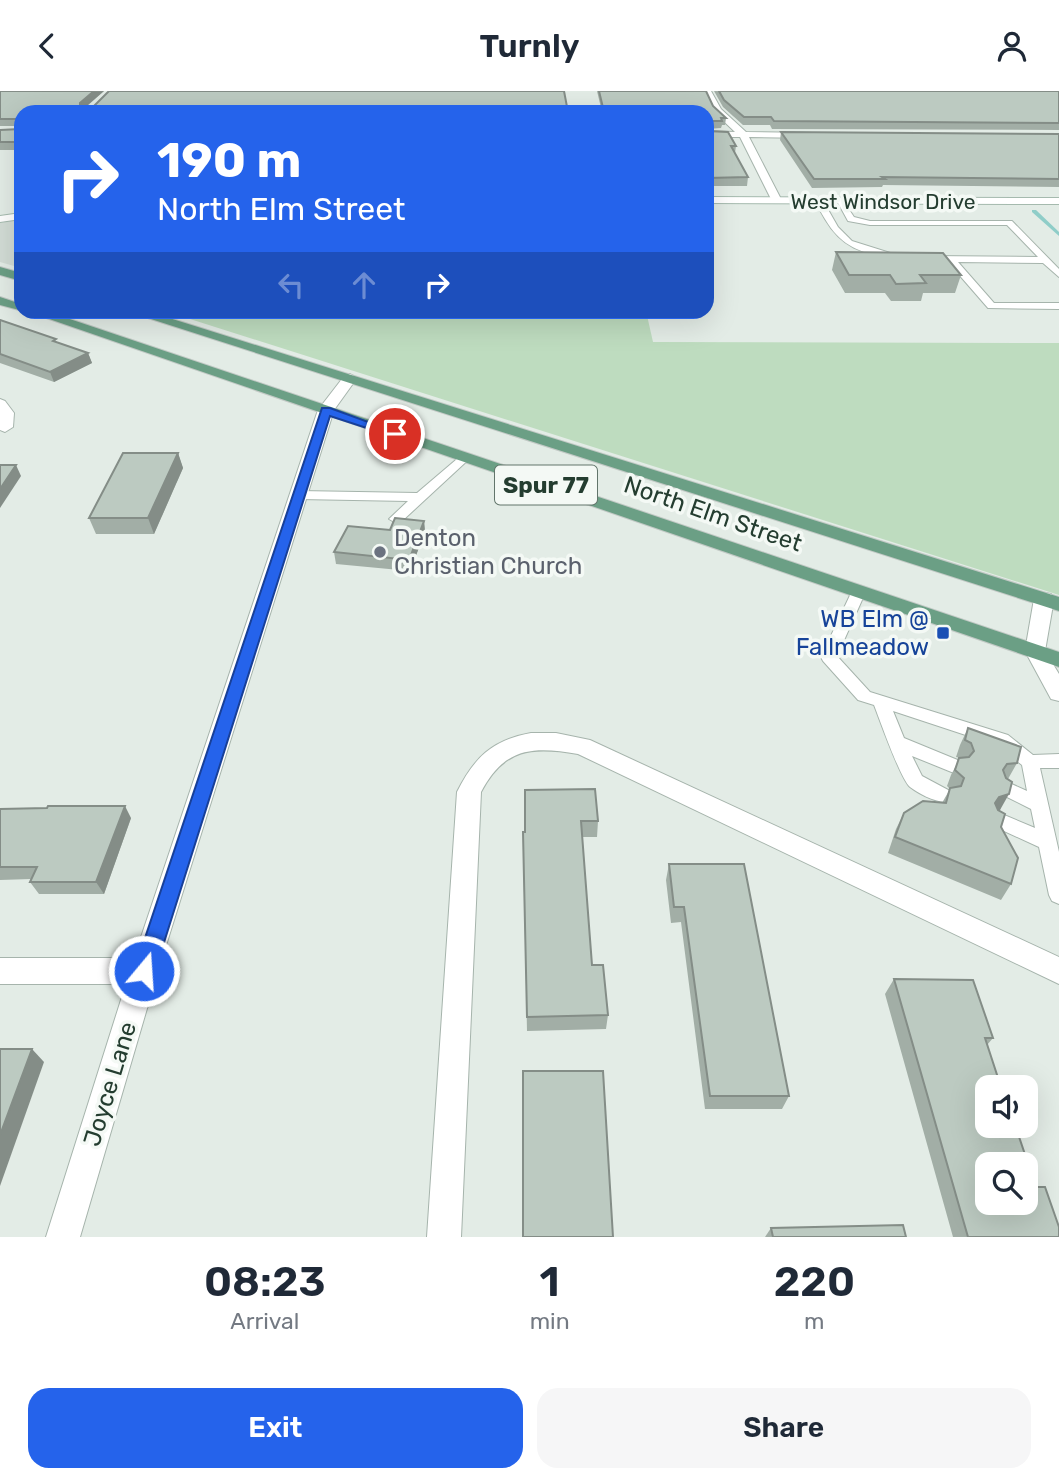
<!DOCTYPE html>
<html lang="en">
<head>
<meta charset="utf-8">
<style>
  :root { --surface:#fff; --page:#f6f6f7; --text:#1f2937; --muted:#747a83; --accent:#2563eb }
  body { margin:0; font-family:Rubik,sans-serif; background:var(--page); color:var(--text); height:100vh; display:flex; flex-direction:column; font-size:26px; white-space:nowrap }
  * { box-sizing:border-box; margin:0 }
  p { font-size:23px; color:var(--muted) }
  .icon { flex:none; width:38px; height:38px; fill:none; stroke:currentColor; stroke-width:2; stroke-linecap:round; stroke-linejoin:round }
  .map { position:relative; height:1146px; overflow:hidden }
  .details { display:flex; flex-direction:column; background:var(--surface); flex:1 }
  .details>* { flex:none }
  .hud { position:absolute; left:14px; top:14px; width:700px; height:214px; border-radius:21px; box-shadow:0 7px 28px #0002; background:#2563eb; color:#fff; overflow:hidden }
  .controls { position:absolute; left:975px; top:984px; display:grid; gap:14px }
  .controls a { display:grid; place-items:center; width:63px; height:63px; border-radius:14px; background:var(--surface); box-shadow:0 7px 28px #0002; font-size:35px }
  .pin { position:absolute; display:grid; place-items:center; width:60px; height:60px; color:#fff; margin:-30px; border:4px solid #fff; border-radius:50%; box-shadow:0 2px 7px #0007 }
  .me { position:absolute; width:77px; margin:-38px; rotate:18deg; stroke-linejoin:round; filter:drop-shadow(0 0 5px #0008) }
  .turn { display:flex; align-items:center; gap:24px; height:147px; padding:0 28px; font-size:32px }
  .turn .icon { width:91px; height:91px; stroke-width:2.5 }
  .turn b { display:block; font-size:49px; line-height:60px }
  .lanes { display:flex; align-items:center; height:66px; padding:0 28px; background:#0003; justify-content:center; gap:35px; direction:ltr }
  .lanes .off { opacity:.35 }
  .eta { display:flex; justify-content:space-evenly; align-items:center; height:119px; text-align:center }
  .eta b { font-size:42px; font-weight:600; line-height:49px }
  .primary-button { display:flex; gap:14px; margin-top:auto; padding:14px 28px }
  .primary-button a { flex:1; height:80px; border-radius:21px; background:var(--accent); color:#fff; font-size:28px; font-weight:600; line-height:80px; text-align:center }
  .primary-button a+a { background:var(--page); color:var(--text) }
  header { display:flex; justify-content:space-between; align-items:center; height:91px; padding:0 28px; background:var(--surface); font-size:32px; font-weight:600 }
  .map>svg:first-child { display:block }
</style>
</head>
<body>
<header><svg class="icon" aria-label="back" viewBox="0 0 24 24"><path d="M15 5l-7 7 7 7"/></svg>Turnly<svg class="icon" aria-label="person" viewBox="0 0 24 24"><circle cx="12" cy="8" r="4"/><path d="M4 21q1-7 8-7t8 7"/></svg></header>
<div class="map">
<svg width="1059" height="1146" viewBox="0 0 1059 1146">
  <rect width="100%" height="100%" fill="#e3ece6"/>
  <path fill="#d2dcd5" d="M 21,128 L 21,177 L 0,171 L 0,132 Z"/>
  <path fill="#bedcbf" d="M 646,220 L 653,251 L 1059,252 L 1059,504 L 168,221 Z"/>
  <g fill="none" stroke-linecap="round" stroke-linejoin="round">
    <path fill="#8fcdc8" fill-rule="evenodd" d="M 1032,119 L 1036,119 L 1059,141 L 1059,145 L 1032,121 Z"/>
    <defs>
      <g id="lane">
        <path d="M 816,108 L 822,108 L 838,136 L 852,150 L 903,166 L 899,169 C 865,162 844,160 825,128 C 821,121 817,115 816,108 Z"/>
        <path d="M 836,108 L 842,108 L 854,126 L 870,130 L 1012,130 L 1059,178 L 1059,186 L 1043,172 L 958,171 L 994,212 L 1059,212 L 1059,218 L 988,217 L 948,171 L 928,171 L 924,168 L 928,165 L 1038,166 L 1007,134 L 870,134 L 848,130 Z"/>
        <path d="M 464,362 L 470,366 L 468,369 L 401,431 L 396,432 L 389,428 L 408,410 L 299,408 L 293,404 L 299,400 L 417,402 Z"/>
        <path d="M 859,495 L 866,500 L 837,565 L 870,601 L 1008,644 L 1033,664 L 1059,663 L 1059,677 L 1040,677 L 1059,761 L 1059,813 L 1052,810 L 1049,804 L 1039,756 L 991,734 L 988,729 L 991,724 L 997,721 L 1035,737 L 1031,718 L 999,702 L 996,697 L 999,692 L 1005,690 L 1027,700 L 1022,674 L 996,654 L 893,620 L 904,647 L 960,670 L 963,675 L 960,680 L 954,682 L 912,665 L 922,685 L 950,700 L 953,705 L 950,710 C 940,714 919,703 910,696 C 900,687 880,629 874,614 L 858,609 L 823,570 L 821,566 L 852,500 Z"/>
      </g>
      <g id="street">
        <path d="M 703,0 L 711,0 L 721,18 L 746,41 L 813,42 L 813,46 L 810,47 L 749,46 L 782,110 L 781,112 L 772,110 L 740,46 L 707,46 L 707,40 L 735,41 L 714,21 Z"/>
        <path d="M 350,283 L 357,287 L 334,319 L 158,880 L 80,1146 L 46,1146 L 126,893 L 0,893 L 0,867 L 134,867 L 318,319 L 345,284 Z"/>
        <path d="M 0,308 L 5,310 L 14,322 L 13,336 L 5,341 L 0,339 Z"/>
        <path d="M 1044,502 L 1051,503 L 1054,508 L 1045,560 L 1059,583 L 1059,610 L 1051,608 L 1025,560 L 1034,508 L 1037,503 Z"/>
        <path d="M 531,642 L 556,642 L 590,649 L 1059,866 L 1059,893 L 578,663 C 532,655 504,657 481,701 L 461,1146 L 427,1146 L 457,701 C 474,667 492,649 531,642 Z"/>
      </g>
      <g id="secondary">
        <path d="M 707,106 L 1059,107 L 1059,113 L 707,112 Z"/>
        <path d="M 21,122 L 21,128 L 0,131 L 0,125 Z"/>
      </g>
      <g id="primary">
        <path d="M 0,176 L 21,182 L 21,190 L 0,184 Z"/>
        <path d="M 0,206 L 21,213 L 23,220 L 0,214 Z"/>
        <path d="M 26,220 L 46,220 L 1059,561 L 1059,576 Z"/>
        <path d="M 126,220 L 147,220 L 1059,506 L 1059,520 Z"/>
      </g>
    </defs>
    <use href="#lane" stroke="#a6b4ac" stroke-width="2"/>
    <use href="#street" stroke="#a6b4ac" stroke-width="2"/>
    <use href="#secondary" stroke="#a5baae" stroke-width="2"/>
    <use href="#primary" stroke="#c2c9c5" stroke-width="2"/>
    <use href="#lane" fill="#fff" fill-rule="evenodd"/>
    <use href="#street" fill="#fff" fill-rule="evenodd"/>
    <use href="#secondary" fill="#fff" fill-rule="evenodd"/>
    <use href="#primary" fill="#6b9f85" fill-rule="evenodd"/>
  </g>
  <g fill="#a2aea6">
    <path d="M 0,0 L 104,0 L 86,16 L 564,0 L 21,21 L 21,59 L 0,59 L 0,39 L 20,38 L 21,35 L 0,35 Z"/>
    <path d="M 597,0 L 706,0 L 713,15 L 726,27 L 725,34 L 722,34 L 721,37 L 707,38 L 707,21 L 602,21 Z"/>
    <path d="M 714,0 L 1059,0 L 1059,39 L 772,38 L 770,34 L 743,34 L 723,16 Z"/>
    <path d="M 707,40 L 736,55 L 735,62 L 748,86 L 747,95 L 707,95 Z"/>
    <path d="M 781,41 L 1059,43 L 1059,96 L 883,94 L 882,96 L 812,97 L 780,49 Z"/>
    <path d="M 836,161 L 961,184 L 955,202 L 923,202 L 921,210 L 891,210 L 885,202 L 845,202 L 832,179 Z"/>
    <path d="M 0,229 L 57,251 L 88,262 L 92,272 L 54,291 L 0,272 Z"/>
    <path d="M 178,362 L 183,377 L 154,443 L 96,443 L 89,427 Z"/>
    <path d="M 424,430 L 425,441 L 410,480 L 336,473 L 334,461 Z"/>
    <path d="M 968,637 L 1017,672 L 1008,688 L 1000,719 L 999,720 L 1011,793 L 1001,809 L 888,762 L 896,738 L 904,722 L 942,712 L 950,698 L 947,695 L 951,684 L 960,667 L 956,666 L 960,654 Z"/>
    <path d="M 525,699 L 598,730 L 597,746 L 582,746 L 592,874 L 608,924 L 606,938 L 527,940 L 523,757 L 525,741 Z"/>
    <path d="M 0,718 L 131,727 L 104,803 L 39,803 L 30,791 L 31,788 L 0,789 Z"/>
    <path d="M 669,773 L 789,1005 L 782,1018 L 705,1018 L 681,831 L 671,832 L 666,789 Z"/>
    <path d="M 894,888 L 993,947 L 987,954 L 1036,1096 L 1059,1146 L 953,1146 L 885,903 Z"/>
    <path d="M 771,1137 L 906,1146 L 765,1146 Z"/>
  </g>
  <g fill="#848d87">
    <path d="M 94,0 L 104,0 L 82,19 L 80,16 L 80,12 Z"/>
    <path d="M 88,262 L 92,272 L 54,291 L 50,281 Z"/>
    <path d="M 178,362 L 183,377 L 154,443 L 148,427 Z"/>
    <path d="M 16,374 L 21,385 L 0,417 L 0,398 Z"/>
    <path d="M 424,430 L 425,441 L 410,480 L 409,469 Z"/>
    <path d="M 1009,703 L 1000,719 L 990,722 L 999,706 Z"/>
    <path d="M 125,715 L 131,727 L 104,803 L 96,791 Z"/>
    <path d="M 32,958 L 44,971 L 0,1095 L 0,1044 Z"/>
  </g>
  <g fill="#bccac1" stroke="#848d87" stroke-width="2" fill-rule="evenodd">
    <path d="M 0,0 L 94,0 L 80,12 L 80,16 L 93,16 L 109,0 L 564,0 L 568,21 L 21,21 L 21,30 L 18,28 L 0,28 Z"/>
    <path d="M 599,0 L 706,0 L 713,15 L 726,27 L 721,27 L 722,30 L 707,30 L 707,21 L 604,21 Z"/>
    <path d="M 719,0 L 1059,0 L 1059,32 L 774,30 L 771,26 L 744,26 L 724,9 Z"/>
    <path d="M 21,31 L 21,51 L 0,51 L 0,39 L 20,38 Z"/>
    <path d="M 707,40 L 728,41 L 736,55 L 731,55 L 748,86 L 707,87 Z"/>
    <path d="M 781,41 L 1059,43 L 1059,88 L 882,86 L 885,88 L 814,88 Z"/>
    <path d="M 836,161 L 943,162 L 961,184 L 920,184 L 926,192 L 896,193 L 890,184 L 849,184 Z"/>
    <path d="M 0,229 L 56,248 L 53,250 L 88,262 L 50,281 L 0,263 Z"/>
    <path d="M 123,362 L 178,362 L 148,427 L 89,427 Z"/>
    <path d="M 0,374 L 16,374 L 0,398 Z"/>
    <path d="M 395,427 L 424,430 L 409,469 L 334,461 L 348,435 L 390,439 Z"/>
    <path d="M 968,637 L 1021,656 L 1017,672 L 1007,673 L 1003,679 L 1006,687 L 1012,691 L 1009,703 L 999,706 L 995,712 L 998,719 L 1005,723 L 1001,736 L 1018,767 L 1011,793 L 895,746 L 904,722 L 923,710 L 946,712 L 950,697 L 961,695 L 964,687 L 955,679 L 959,667 L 969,666 L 974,660 L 971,652 L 965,649 Z"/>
    <path d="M 595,698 L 598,730 L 581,730 L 592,874 L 603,874 L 608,924 L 527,926 L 523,741 L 525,741 L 525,699 Z"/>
    <path d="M 48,715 L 125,715 L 96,791 L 30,791 L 37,776 L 0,776 L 0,718 L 47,717 Z"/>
    <path d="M 669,773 L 744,773 L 789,1005 L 710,1005 L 684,816 L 674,816 Z"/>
    <path d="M 894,888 L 973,889 L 993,947 L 985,947 L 1001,996 L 987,996 L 987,1034 L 1015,1034 L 1036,1096 L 1045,1096 L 1059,1136 L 1059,1146 L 968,1146 ZM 987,1073 L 1026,1073 L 1026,1111 L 987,1111 Z"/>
    <path d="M 0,958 L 32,958 L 0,1044 Z"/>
    <path d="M 523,980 L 603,980 L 613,1146 L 523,1146 Z"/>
    <path d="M 903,1134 L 906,1146 L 773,1146 L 771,1137 Z"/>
  </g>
  <path fill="#2563eb" stroke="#184099" stroke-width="2" d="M 322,317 L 330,317 L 401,343 L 391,345 L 330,325 L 155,880 L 152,887 L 144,890 L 137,887 L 134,880 Z"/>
  <circle fill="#6b7280" stroke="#f4f9f5" stroke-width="2.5" cx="380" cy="461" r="7"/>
  <rect fill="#1a4fb4" stroke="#f4f9f5" stroke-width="2.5" x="936" y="535" width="14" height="14" rx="3.5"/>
  <g text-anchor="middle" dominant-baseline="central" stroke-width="7" stroke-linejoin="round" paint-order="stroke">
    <g font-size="21" fill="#243d30" stroke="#f4f9f5">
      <text x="883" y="110">West Windsor Drive</text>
    </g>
    <rect fill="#f4f9f5" stroke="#62756b" stroke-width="2" x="495" y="374.5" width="102" height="39" rx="5"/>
    <g font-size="23" font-weight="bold" fill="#243d30">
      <text x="546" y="394">Spur 77</text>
    </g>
    <g font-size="24" fill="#243d30" stroke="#f4f9f5">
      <text transform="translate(713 423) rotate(19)">North Elm Street</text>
      <text transform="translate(110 993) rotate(-73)">Joyce Lane</text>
    </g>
    <g font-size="24" fill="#5b616d" stroke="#f4f9f5" text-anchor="start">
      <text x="394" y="447">Denton<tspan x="394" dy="28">Christian Church</tspan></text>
    </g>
    <g font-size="24" fill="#164399" stroke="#f4f9f5" text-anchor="end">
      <text x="929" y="528">WB Elm @<tspan x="929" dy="28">Fallmeadow</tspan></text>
    </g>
  </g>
</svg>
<div class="controls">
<a><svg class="icon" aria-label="sound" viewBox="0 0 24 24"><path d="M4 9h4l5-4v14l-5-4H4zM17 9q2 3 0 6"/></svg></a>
<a><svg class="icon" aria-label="search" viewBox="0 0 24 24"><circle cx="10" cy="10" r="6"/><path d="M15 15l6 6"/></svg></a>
</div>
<div class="pin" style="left:395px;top:343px;background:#d93025"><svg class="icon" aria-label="arrive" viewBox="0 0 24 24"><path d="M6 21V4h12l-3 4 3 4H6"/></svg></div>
<svg class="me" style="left:144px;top:880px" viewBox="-20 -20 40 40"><circle r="17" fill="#2563eb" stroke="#fff" stroke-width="3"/><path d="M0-11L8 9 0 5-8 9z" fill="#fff"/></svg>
<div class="hud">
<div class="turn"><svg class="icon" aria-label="right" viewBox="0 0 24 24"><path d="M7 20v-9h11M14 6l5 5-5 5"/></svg><div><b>190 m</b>North Elm Street</div></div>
<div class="lanes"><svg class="icon off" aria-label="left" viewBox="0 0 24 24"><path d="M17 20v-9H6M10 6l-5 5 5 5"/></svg><svg class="icon off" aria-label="ahead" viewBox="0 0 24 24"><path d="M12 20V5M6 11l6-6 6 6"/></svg><svg class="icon" aria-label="right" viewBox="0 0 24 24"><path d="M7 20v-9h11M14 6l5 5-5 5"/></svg></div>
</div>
</div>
<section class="details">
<div class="eta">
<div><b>08:23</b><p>Arrival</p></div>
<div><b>1</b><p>min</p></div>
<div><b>220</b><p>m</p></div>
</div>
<div class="primary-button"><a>Exit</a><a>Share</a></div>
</section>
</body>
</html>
